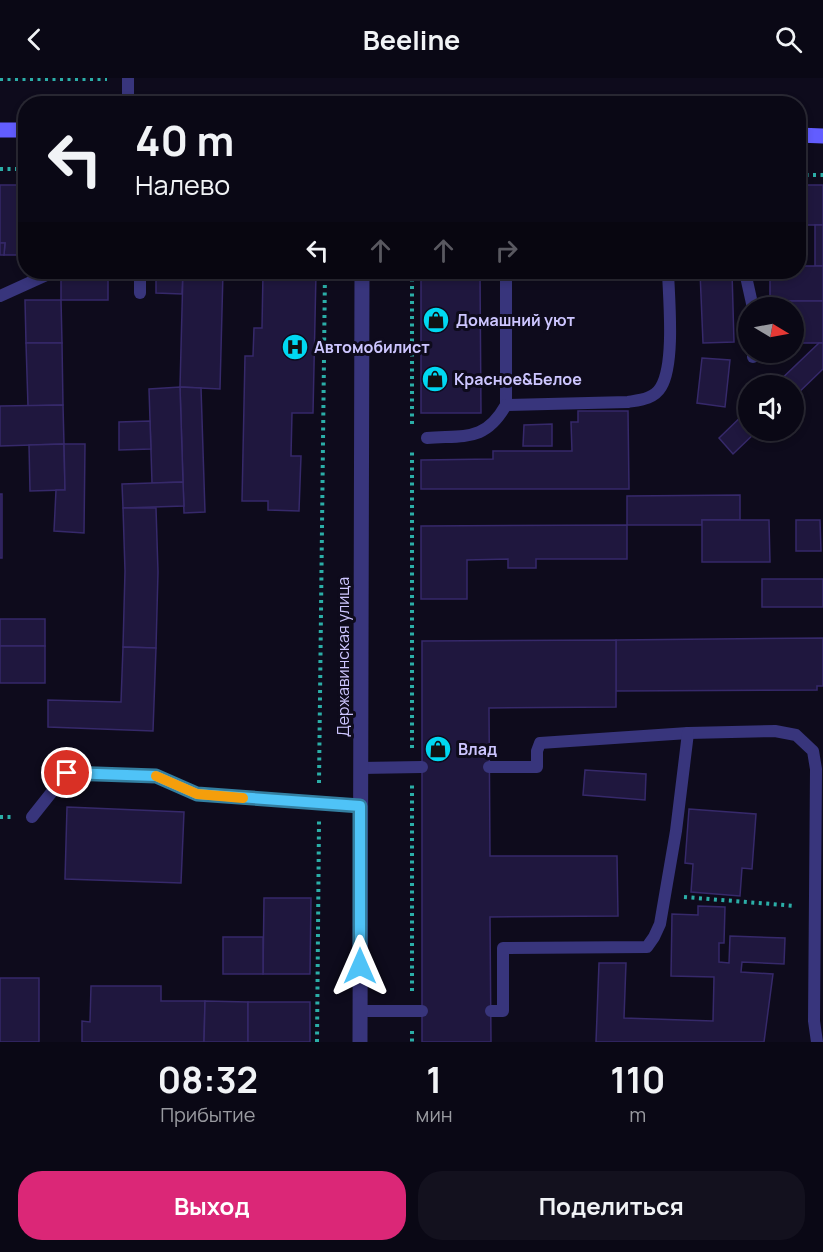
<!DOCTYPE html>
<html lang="ru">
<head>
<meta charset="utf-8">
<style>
  :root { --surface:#0a0815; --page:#13111e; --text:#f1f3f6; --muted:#999aa0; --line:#2a2934; --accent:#db2777 }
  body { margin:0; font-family:Manrope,sans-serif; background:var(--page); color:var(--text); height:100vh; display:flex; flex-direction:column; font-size:22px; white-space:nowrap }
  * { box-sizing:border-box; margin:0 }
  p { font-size:20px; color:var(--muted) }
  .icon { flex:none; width:33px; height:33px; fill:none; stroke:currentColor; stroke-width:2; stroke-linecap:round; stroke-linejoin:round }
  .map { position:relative; height:964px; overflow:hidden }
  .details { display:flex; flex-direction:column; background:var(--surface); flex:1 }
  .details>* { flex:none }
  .hud { position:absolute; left:18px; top:18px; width:788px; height:183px; border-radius:24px; box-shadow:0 3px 9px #0003,0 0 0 2px var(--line); background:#0a0815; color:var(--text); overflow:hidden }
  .needle { width:39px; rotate:100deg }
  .tools { position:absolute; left:738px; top:219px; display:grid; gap:12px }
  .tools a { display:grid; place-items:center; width:66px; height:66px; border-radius:50%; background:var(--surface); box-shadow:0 3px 9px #0003,0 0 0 2px var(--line); font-size:30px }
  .pin { position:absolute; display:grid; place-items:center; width:51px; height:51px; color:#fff; margin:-26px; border:3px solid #fff; border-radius:50%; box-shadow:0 2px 6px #0007 }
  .me { position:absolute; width:66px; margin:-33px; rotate:0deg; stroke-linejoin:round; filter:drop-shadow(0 0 4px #0008) }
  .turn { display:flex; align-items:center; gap:21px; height:126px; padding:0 18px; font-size:27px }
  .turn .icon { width:78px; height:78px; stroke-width:2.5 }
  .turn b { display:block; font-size:42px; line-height:51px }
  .lanes { display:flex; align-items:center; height:57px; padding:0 18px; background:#0003; justify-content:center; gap:30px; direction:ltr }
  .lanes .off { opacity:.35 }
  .eta { display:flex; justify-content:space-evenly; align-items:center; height:102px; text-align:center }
  .eta b { font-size:36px; font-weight:700; line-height:42px }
  .cta { display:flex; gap:12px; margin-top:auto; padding:12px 18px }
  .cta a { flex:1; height:69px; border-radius:24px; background:var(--accent); color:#fff; font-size:24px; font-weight:700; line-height:69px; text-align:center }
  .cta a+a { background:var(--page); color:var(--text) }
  header { display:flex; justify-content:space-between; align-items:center; height:78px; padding:0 18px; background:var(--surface); font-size:27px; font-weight:700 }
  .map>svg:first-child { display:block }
</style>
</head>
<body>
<header><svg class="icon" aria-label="back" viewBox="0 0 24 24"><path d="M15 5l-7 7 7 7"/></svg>Beeline<svg class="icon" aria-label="search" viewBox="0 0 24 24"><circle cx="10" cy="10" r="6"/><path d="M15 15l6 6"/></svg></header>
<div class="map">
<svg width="823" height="964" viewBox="0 0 823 964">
  <rect width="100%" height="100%" fill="#0e0b1c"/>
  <g fill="#1f173e" stroke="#36296a" stroke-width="1.5">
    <path d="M 0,107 L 26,107 L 26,177 L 4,177 L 5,165 L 0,165 Z"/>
    <rect x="798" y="107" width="25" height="40"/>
    <rect x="815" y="147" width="8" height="41"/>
    <path d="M 0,165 L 5,165 L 4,177 L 0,177 Z"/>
    <path d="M 798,188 L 823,188 L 823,223 L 770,223 L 770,194 L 798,194 Z"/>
    <rect x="61" y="194" width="47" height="28"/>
    <path d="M 156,194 L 183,194 L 182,216 L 156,215 Z"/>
    <path d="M 183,194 L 223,194 L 220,311 L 180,309 Z"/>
    <path d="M 263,194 L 316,195 L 313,335 L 292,335 L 291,378 L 301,378 L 299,433 L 268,432 L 268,423 L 242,423 L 245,278 L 253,278 L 254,250 L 262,250 Z"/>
    <path d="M 421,194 L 480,194 L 481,335 L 421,335 Z"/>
    <path d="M 700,194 L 732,194 L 734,264 L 703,265 Z"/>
    <path d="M 25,222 L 61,222 L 62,265 L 26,265 Z"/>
    <path d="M 770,223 L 823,223 L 823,265 L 794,265 L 794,230 L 770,230 Z"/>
    <path d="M 26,265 L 62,265 L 63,327 L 28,328 Z"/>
    <path d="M 819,265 L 823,265 L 823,291 L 794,319 L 794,308 L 774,308 Z"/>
    <path d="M 702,280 L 730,282 L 725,329 L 697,325 Z"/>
    <path d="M 180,309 L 201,310 L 205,434 L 184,435 Z"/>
    <path d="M 180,309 L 183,404 L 152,405 L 149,311 Z"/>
    <path d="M 63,327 L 64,366 L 0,368 L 0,328 Z"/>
    <path d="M 748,332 L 748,352 L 758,352 L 733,376 L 719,360 Z"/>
    <path d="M 578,333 L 628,333 L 629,411 L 421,411 L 421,382 L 493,381 L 493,373 L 572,373 L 571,344 L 578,344 Z"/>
    <path d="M 150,343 L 151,371 L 119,372 L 119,344 Z"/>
    <path d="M 552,346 L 552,368 L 523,368 L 524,347 Z"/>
    <path d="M 64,366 L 65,412 L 30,413 L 29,367 Z"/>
    <path d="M 64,366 L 85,366 L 84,455 L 54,453 L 56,412 L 65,412 Z"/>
    <path d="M 183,404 L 184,428 L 123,430 L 122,406 Z"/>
    <rect x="0" y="416" width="2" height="64"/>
    <path d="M 740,417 L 740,442 L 702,442 L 702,447 L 627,447 L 627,418 Z"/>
    <path d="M 123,430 L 156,430 L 158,494 L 156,570 L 123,569 L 125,493 Z"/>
    <path d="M 702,442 L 769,442 L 770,484 L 702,484 Z"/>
    <path d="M 796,442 L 820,442 L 821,473 L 796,473 Z"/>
    <path d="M 627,447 L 627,481 L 536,481 L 536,490 L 508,490 L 508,481 L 467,482 L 467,521 L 421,521 L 421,448 Z"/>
    <rect x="762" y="501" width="61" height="28"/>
    <rect x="0" y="541" width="45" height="27"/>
    <path d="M 823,560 L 823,608 L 817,608 L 817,612 L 616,613 L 616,562 Z"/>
    <path d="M 616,562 L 616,629 L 489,630 L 490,778 L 617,778 L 618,838 L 490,839 L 491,964 L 422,964 L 422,563 Z"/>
    <rect x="0" y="568" width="45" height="37"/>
    <path d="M 123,569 L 156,570 L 153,653 L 48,649 L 48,622 L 121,624 Z"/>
    <path d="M 585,692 L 646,696 L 645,722 L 583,717 Z"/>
    <path d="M 67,729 L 184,734 L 181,805 L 65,801 Z"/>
    <path d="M 689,731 L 756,736 L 752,791 L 742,790 L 740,818 L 691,814 L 693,786 L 685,785 Z"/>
    <path d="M 264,820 L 311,820 L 310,896 L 263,896 Z"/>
    <path d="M 698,828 L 725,829 L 724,865 L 719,865 L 719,884 L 729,885 L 730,858 L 785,860 L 784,886 L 742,884 L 741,894 L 773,896 L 764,964 L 596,964 L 599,885 L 626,885 L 624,940 L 713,943 L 714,899 L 671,898 L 672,836 L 698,837 Z"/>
    <rect x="223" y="859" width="40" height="37"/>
    <rect x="0" y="900" width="39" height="64"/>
    <path d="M 91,908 L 161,908 L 161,923 L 205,923 L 204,964 L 82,964 L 82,943 L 90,944 Z"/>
    <path d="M 205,923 L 248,924 L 248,964 L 204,964 Z"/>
    <rect x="248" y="924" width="62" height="40"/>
  </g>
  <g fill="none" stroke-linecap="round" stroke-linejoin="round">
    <g stroke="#2baea7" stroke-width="4" stroke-dasharray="3 4.5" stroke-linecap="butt">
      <path d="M 0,1 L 107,1"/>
      <path d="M 0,91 L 26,91"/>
      <path d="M 798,97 L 823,97"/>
      <path d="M 412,346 L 412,194"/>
      <path d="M 412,670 L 412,374"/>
      <path d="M 319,705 L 325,194"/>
      <path d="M 0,739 L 13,739"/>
      <path d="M 684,819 L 796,828"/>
      <path d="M 412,913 L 412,707"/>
      <path d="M 412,953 L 412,964"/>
      <path d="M 317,964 L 319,743"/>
    </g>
    <g stroke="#38357c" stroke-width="12">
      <path d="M 128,0 L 128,26"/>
      <path d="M 745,194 L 753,230"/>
      <path d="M 140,215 L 140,194"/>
      <path d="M 0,218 L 53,194"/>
      <path d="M 753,274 L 753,279"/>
      <path d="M 506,327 L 506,194"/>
      <path d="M 427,360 C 465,357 485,364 506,327 L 628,324 C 640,322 654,321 661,309 C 675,286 669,222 668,194"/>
      <path d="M 489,689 L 537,689 L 537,673 L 540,665 L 688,655 L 775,653 L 796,657 L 813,673 L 816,691 L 814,943 L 817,964"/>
      <path d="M 360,690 L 422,689"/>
      <path d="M 32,739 L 67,695 L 156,698 L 197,716 L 360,727"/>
      <path d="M 361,933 L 422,933"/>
      <path d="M 491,933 L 503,933 L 503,870 L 647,869 L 654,859 L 660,846 L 676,753 L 688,655"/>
    </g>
    <path stroke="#38357c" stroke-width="15" d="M 360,964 L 362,194"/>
    <g stroke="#625dff" stroke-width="15">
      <path d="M 0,52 L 26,52"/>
      <path d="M 798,57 L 823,58"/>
    </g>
  </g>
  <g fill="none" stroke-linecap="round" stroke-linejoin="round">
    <defs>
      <path id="route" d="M 67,695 L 156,698 L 197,716 L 360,728 L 360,888"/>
    </defs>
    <use href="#route" stroke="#337fa1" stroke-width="15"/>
    <use href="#route" stroke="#4fc3f7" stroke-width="10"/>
    <path stroke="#f59e0b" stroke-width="10" d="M 156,698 L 197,716 L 243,720"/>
  </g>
  <defs>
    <symbol id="shop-disc" viewBox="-11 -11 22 22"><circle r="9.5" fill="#00d8f1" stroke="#0e0b1c"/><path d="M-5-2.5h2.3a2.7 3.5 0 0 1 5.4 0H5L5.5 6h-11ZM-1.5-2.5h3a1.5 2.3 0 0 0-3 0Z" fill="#111"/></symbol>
    <symbol id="hospital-disc" viewBox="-11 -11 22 22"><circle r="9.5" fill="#00d8f1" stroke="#0e0b1c"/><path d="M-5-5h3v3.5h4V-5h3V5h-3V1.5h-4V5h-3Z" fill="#111"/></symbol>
  </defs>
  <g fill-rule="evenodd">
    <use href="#shop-disc" x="421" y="227" width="30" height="30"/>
    <use href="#hospital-disc" x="280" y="254" width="30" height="30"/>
    <use href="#shop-disc" x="420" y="286" width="30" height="30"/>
    <use href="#shop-disc" x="423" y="656" width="30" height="30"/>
  </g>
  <g text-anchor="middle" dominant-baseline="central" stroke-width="6" stroke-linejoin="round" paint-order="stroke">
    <g font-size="16" font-weight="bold" fill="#cdc6ff" stroke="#0e0b1c" text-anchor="start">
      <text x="456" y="242">Домашний уют</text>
      <text x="314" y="269">Автомобилист</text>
      <text x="454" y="301">Красное&amp;Белое</text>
      <text x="458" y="671">Влад</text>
    </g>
    <g font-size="16" fill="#cdc6ff" stroke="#0e0b1c">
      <text transform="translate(343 579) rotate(-90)">Державинская улица</text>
    </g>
  </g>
</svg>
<div class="tools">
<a><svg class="needle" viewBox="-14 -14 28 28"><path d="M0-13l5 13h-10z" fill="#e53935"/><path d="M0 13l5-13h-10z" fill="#999aa0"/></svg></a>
<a><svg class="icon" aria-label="sound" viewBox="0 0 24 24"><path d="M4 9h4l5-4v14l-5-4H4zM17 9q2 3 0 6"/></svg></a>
</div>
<div class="pin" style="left:67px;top:695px;background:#d93025"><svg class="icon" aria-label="arrive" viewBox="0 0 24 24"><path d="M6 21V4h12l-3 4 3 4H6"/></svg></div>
<svg class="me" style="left:360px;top:888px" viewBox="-20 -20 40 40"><path d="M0-17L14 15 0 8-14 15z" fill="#4fc3f7" stroke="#fff" stroke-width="4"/></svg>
<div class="hud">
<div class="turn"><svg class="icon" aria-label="left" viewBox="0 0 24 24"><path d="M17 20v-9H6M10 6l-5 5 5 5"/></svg><div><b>40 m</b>Налево</div></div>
<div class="lanes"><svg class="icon" aria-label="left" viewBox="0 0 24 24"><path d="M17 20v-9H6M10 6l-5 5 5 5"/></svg><svg class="icon off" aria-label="ahead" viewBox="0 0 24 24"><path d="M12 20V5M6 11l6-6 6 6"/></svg><svg class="icon off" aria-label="ahead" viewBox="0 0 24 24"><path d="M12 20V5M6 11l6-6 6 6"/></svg><svg class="icon off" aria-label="right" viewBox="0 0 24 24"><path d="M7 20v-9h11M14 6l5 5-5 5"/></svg></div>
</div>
</div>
<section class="details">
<div class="eta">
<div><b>08:32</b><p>Прибытие</p></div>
<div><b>1</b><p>мин</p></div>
<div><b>110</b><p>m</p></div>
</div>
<div class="cta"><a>Выход</a><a>Поделиться</a></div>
</section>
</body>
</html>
